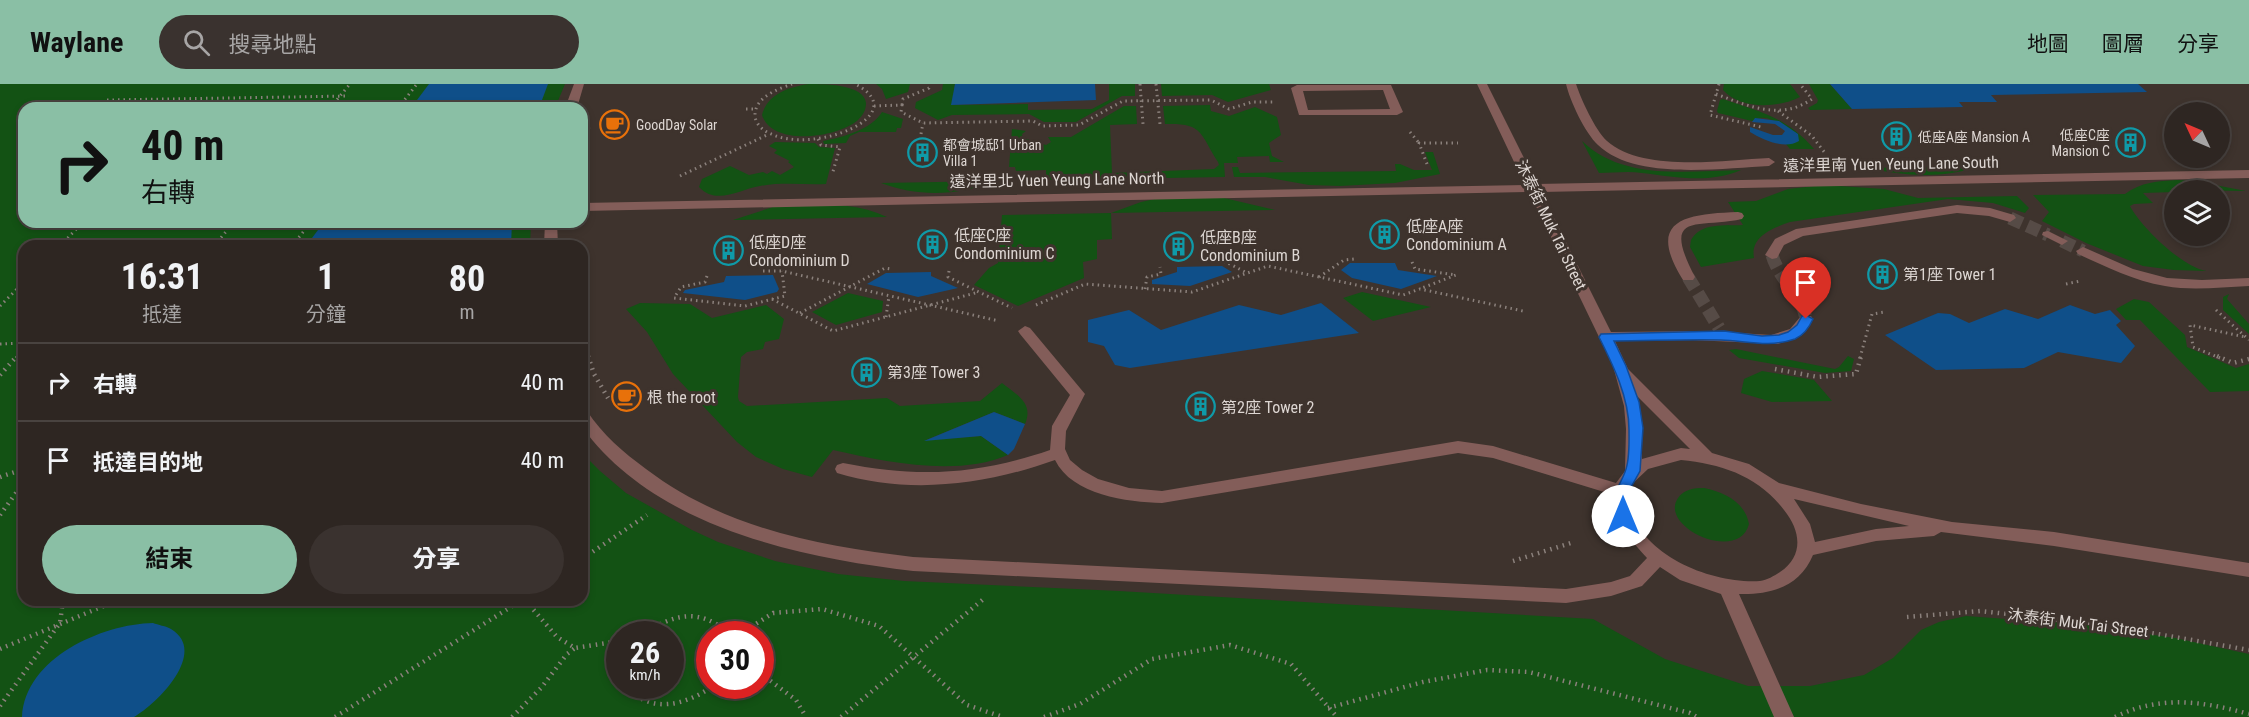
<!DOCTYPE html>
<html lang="zh-TW">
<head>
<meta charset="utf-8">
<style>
  :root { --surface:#2e2622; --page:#3a322f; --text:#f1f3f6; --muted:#a7a5a5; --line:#494340; --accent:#8abfa5 }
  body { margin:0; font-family:"Roboto Condensed","Noto Sans TC",sans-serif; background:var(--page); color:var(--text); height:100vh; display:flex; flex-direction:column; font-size:22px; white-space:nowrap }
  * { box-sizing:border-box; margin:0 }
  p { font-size:20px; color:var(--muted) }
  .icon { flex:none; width:33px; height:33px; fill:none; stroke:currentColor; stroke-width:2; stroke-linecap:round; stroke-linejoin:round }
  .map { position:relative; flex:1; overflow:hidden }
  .side { position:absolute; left:18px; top:156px; width:570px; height:366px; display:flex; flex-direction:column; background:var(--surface); border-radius:18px; box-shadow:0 3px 9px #0003,0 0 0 2px var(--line) }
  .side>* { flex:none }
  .top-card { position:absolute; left:18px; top:18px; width:570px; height:126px; border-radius:18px; box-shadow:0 3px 9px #0003,0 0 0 2px var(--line); background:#8abfa5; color:#111; overflow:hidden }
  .needle { width:39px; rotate:314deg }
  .fabs { position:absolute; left:2164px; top:18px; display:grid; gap:12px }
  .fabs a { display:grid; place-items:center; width:66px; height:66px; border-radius:50%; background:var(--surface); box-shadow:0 3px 9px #0003,0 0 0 2px var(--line); font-size:30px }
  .speed { position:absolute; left:606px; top:537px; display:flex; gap:12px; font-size:30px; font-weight:700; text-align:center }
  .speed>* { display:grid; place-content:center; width:78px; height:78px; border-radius:50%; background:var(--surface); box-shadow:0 3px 9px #0003,0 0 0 2px var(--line); line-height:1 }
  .speed small { font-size:15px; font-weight:400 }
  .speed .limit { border:9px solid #d22; background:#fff; color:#111 }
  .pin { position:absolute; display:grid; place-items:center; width:51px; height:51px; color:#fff; margin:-62px -26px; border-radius:50% 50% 50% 0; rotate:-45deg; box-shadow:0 0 6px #0007 }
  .pin .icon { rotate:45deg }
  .me { position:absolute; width:66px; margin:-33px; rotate:0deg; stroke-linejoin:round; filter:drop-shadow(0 0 4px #0008) }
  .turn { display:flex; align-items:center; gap:21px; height:126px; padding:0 24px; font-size:27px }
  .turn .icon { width:78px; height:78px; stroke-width:2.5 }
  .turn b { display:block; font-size:42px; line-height:51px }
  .eta { display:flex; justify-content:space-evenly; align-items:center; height:102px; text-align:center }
  .eta b { font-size:36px; font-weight:700; line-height:42px }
  .action { display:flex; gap:12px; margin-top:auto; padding:12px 24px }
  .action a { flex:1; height:69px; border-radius:36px; background:var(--accent); color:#111; font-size:24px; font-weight:700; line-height:69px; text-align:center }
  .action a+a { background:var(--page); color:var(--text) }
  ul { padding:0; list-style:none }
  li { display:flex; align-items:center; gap:18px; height:78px; padding:0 24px; border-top:2px solid var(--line) }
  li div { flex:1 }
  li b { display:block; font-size:22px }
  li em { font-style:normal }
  header { display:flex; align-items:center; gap:36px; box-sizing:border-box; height:84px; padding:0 30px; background:var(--accent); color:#111 }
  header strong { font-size:28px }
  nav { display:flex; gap:33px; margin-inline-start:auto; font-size:21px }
  .search { width:420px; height:54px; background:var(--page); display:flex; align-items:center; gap:15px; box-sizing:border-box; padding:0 21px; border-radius:33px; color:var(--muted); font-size:22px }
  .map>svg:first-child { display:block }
</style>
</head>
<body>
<header>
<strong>Waylane</strong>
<div class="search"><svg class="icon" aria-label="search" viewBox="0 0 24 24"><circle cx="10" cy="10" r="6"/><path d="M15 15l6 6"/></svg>搜尋地點</div>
<nav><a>地圖</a><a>圖層</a><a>分享</a></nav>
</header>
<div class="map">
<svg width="2249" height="633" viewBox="0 0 2249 633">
  <rect width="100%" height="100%" fill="#3e332d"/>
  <g fill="#135214" fill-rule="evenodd">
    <path d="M 0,0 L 565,0 L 555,24 L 24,24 L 24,138 L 531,138 L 530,162 L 24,162 L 24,516 L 582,516 L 582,369 L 600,387 L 626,409 L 692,446 L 718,458 L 775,477 L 838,490 L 904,497 L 1119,507 L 1593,535 L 1665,575 L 1748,602 L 1810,602 L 1864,591 L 1893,574 L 1921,546 L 1939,538 L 1966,532 L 2076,540 L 2175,554 L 2249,570 L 2249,633 L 0,633 ZM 620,550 L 670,550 L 670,602 L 620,602 ZM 710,550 L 760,550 L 760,602 L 710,602 Z"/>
    <path d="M 809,0 C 824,0 864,0 866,19 C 866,26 863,31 858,36 C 837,54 772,63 762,31 C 767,10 789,3 809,0 Z"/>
    <path d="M 876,0 L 910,0 L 908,8 L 886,15 L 882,5 Z"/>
    <path d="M 943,0 L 955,0 L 952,21 L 1028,20 L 1028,26 L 1092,25 L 1109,16 L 1109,0 L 1135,0 L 1135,12 L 1122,12 L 1076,38 L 1044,38 L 1029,30 L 952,31 L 938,36 L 915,24 L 916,18 L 942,6 Z"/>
    <path d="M 1161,0 L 1269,0 L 1271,6 L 1228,18 L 1212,11 L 1162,12 Z"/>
    <path d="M 1724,0 L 1790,0 L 1800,13 C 1778,24 1741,26 1723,6 Z"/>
    <path d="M 1809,0 L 1830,0 L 1852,25 L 1810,26 L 1808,24 L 1817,19 L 1818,16 Z"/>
    <path d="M 1723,15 C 1760,28 1787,33 1814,65 L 1790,65 L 1786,60 L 1799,57 C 1786,46 1770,26 1752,37 L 1718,29 L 1717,27 L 1720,16 Z"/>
    <path d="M 1210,21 L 1211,27 L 1229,32 L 1255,23 L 1277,33 L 1281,51 L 1269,59 L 1272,72 L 1284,78 L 1270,78 L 1269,72 L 1237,73 L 1238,79 L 1224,79 L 1225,93 L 1046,96 L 1046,86 L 1016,87 L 1015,83 L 1009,83 L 1012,45 L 1026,47 L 1022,50 L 1023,54 L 1046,61 L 1051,58 L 1048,53 L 1071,53 L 1124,22 L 1136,22 L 1137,40 L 1110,41 L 1112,89 L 1214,85 L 1219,81 L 1218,78 C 1199,48 1203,39 1165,40 L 1163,22 Z"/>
    <path d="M 882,28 L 903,35 L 901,44 L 897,44 L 896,48 L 859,48 L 850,52 L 846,59 L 824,60 L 823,57 C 843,53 871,46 882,28 Z"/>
    <path d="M 1582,57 C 1623,97 1688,87 1741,86 C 1708,100 1676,93 1642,89 C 1628,87 1613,89 1599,89 Z"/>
    <path d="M 775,58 L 815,59 L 819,63 L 835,64 L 826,100 C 805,101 781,98 760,102 C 740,105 717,122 699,103 L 702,95 L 730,82 L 749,91 L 763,88 L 767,90 L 772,87 L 780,91 L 794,83 L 788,78 L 790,77 L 774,69 L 777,66 L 769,62 Z"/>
    <path d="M 1425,68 L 1433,68 L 1440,90 L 1395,99 L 1340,102 L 1309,101 L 1265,93 L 1234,93 L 1232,83 L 1238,83 L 1240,89 L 1396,87 L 1395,80 L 1400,80 L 1414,86 L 1432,86 Z"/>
    <path d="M 1981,82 C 1943,95 1905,92 1867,84 Z"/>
    <path d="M 2177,96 L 2194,97 L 2246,107 L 2175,106 L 2175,108 L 2143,109 L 2153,119 L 2134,120 L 2130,122 C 2141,143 2183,184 2207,187 L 2174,186 L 2143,182 L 2086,159 L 2042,137 L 2049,128 L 2033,111 L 2125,110 C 2141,98 2158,97 2177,96 Z"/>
    <path d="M 994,97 C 959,112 917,113 881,99 Z"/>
    <path d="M 1824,101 L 1884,105 L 1918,114 L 2017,112 L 2029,124 L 2025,129 L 1993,119 L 1948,115 L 1790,138 C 1773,144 1750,152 1754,174 L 1701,183 L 1690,163 L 1691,156 C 1701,138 1725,142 1743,141 L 1728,118 L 1756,117 L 1788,105 Z"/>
    <path d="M 1164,113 L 1220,113 L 1275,126 L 1111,129 L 1112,155 L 1097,156 L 1097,175 L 1083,178 L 1084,194 L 1018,222 L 974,201 L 989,184 L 998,179 L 1002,131 L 1111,129 L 1141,118 Z"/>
    <path d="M 794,120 C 826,120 858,119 887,133 L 733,136 L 773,123 Z"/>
    <path d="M 1362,208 L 1431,223 L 1373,237 L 1343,214 Z"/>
    <path d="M 848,209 L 883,217 L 882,228 L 836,241 L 812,228 Z"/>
    <path d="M 2229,210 L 2227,215 L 2249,240 L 2249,250 L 2223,226 L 2223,213 Z"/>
    <path d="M 2134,215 L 2149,218 L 2185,251 L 2187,263 L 2236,284 L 2249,280 L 2249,307 L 2210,308 L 2140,236 L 2126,236 L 2116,225 Z"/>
    <path d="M 640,219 L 690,220 L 712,234 L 766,221 L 784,235 L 779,255 L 765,258 L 763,265 L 747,268 L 741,273 L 738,313 L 739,317 L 747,322 L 887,314 L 900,322 L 980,317 L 1002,299 C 1017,311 1034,319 1025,340 L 994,328 L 926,356 L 981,352 L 1008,371 C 956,393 886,378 833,366 L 812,393 L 783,385 L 756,373 L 737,358 L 673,290 L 647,248 L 626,225 Z"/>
    <path d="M 1736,265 L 1835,285 L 1839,283 L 1848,272 L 1854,275 L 1851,287 L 1825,289 L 1739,274 L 1729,266 Z"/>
    <path d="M 1762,287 L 1814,296 L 1832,317 L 1772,318 L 1741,309 L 1744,295 Z"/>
    <path d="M 1704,404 C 1724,408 1745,418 1749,440 C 1739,480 1658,443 1678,414 C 1684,405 1694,404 1704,404 Z"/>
  </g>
  <g fill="#0f4f89">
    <path d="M 429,0 L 548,0 L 539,24 L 411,24 Z"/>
    <path d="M 955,0 L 1095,0 L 1096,16 L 951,21 Z"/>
    <path d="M 1830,0 L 2138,0 L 2147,8 L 1991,11 L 1997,18 L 1959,18 L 1963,23 L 1852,25 Z"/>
    <path d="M 1755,34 L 1779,37 L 1798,50 L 1799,57 C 1785,66 1763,56 1750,48 L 1750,43 L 1773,51 L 1782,51 L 1785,47 L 1775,40 L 1752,38 Z"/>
    <path d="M 324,138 L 512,138 L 511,162 L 306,162 Z"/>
    <path d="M 1350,179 L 1395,179 L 1398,186 L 1437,192 L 1401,205 L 1352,194 L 1341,186 Z"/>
    <path d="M 1222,182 L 1232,188 L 1190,202 L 1152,200 L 1152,196 L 1177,188 L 1177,183 Z"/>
    <path d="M 931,188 L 931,192 L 958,204 L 918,213 L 867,200 L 886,189 Z"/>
    <path d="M 773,191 L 779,205 L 777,208 L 745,216 L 683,209 L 685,206 L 724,198 L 726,192 Z"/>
    <path d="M 1321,219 L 1359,249 L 1130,284 L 1115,281 L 1104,262 L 1088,258 L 1088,236 L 1129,226 L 1161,246 L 1239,221 L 1281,231 Z"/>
    <path d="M 2070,221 L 2095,230 L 2110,226 L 2121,237 L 2116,241 L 2135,262 L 2121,279 L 2058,268 L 2024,284 L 1936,286 L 1885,251 L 1938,229 L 1950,230 L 1969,239 L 2005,225 L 2038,235 Z"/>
    <path d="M 994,328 L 1025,340 L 1014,365 L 1008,371 L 981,352 L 924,357 Z"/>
    <path d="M 153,539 C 158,541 166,542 171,545 C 209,568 157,620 134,633 L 22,633 C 25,574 102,540 153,539 Z"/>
  </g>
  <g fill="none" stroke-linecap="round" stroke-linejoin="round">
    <g stroke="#564b46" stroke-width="13" stroke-dasharray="13 6" stroke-linecap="butt">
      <path d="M 2010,134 L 2048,151"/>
      <path d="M 2062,157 L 2083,167"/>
      <path d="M 1772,171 C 1779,196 1802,210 1806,235"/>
      <path d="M 1688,193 L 1719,244"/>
    </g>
    <g stroke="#8b817c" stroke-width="3" stroke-dasharray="1.5 4" stroke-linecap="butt">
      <path d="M 792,0 C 778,5 755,13 755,31 C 755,39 762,46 769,49 C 813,72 916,31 855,0"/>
      <path d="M 1140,0 L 1143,40"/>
      <path d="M 1156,0 L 1160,40"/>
      <path d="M 1719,0 L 1710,31 L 1761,43"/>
      <path d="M 1716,10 C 1748,22 1781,37 1812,15 L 1800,0"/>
      <path d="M 107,16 L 349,12"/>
      <path d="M 902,21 L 903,15 L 929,4 L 930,0"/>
      <path d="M 874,22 L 902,21 L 901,28 L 923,39 L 1033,37 L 1042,42 L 1079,41 L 1123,17 L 1211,16 L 1229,25 L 1252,18 L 1273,18"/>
      <path d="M 398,24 L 417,0"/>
      <path d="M 746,25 L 756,25"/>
      <path d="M 1778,27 L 1812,52 L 1825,69 L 1823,69"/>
      <path d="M 1410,48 L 1419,59"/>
      <path d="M 921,50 L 923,39"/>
      <path d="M 818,55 L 821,61 L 840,63 L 832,91"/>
      <path d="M 1427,80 L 1419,59 L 1458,59"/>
      <path d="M 582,83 L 589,42"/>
      <path d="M 680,92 L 769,50"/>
      <path d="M 60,162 L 83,138"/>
      <path d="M 214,162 L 234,138"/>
      <path d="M 292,162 L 311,138"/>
      <path d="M 1218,178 L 1226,178 L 1247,189"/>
      <path d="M 1412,178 L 1415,185 L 1456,191 L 1422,204"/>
      <path d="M 763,187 L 782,187 L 999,237"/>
      <path d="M 949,187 L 948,193 L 1012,224"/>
      <path d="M 707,192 L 705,198 L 681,203 L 674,214 L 745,222 L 785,212 L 782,187"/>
      <path d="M 1319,193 L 1344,176 L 1354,175"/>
      <path d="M 2066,200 L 2080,197"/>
      <path d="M 1145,205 L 1147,193 L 1161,190 L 1160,183"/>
      <path d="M 772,215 L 833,247 L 979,208"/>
      <path d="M 1036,221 L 1085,200 L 1192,208 L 1268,182 L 1403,211 L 1420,205 L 1523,227"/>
      <path d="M 0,222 L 24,198"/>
      <path d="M 2216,226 L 2249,256"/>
      <path d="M 800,229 L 885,184 L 891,185"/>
      <path d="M 886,233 L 889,212"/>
      <path d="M 582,255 L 588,274"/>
      <path d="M 0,260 L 24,259"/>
      <path d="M 16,274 L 24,265"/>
      <path d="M 1860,274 L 1872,230 L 1885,228"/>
      <path d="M 2220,274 L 2193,263 L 2190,241 L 2245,253"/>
    </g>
    <g stroke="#8b817c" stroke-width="4.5" stroke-dasharray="1.5 5" stroke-linecap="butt">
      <path d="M 588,272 L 594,290 L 608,314"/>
      <path d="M 2217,272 L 2233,279 L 2249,275"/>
      <path d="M 1775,285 L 1818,293 L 1856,290 L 1861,272"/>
      <path d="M 0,291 L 17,272"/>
      <path d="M 0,393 L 24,385"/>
      <path d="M 0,431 L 24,398"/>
      <path d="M 582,475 L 647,431"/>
      <path d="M 1513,477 L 1571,459"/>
      <path d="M 525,516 L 557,553 L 575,564 L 620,557"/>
      <path d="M 1907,533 L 1980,527 L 2100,540 L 2249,566"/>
      <path d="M 643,550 C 674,530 700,523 729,550"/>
      <path d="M 740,550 L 773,529 L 822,525 L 879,542 L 967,621 L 1003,633"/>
      <path d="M 0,565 L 118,516"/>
      <path d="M 760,589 L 796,616 L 806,633"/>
      <path d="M 627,602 C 650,631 686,621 713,602"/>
      <path d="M 0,622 L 60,539 L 63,516"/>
      <path d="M 1328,624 L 1423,598 L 1487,586 L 1529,588 L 1690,629 L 1697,633"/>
      <path d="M 335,633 L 522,516"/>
      <path d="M 512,633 L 541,604 L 567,570 L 575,564"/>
      <path d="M 841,633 L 986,513"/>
      <path d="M 1044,633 L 1080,620 L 1152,575 L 1230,561 L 1291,580 L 1337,633"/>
      <path d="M 2115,633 C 2160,611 2202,617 2249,630"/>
    </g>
    <g fill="#835d59" fill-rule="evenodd">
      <path d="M 574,0 L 584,0 L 577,24 L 565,24 Z"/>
      <path d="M 1477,0 L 1487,0 L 1537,100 L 2249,86 L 2249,94 L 1541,108 L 1611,248 L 1707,247 L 1771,251 L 1790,245 L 1801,232 L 1811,232 L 1813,235 L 1800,252 L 1778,260 L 1693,256 L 1615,257 L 1628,285 L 1712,369 L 1749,380 L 1779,399 L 1861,420 L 1952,438 L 2054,448 L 2249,479 L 2249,493 L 2054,462 L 1941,448 L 1934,452 L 1876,457 L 1813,471 C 1800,503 1770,511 1739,510 L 1794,633 L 1774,633 L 1721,510 L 1680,496 L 1660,483 L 1642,502 L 1611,512 L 1566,519 L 913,487 C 797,473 655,443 582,343 L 582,326 L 587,327 C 603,351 623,368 646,385 C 724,444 818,462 913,473 L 1566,505 L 1611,498 L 1630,492 L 1647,474 C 1631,456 1612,436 1614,411 L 1493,374 L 1458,369 L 1162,419 C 1127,418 1072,411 1055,376 C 985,401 910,411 837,389 L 835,385 L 837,381 L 843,379 C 918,394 977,391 1050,366 L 1052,342 L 1070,311 L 1020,250 L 1018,247 L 1025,242 L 1030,244 L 1085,310 L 1066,347 L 1065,365 L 1070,376 L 1082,386 L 1098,395 L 1129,404 L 1162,407 L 1458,357 L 1493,362 L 1616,399 L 1625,387 L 1626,345 L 1624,322 L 1613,282 L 1529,108 L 582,127 L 582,119 L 1525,101 ZM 1636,311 L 1690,365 L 1681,364 L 1642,375 L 1642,345 ZM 1681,376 C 1722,380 1758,392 1784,426 C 1801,447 1804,472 1780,488 C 1774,492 1767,496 1760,497 C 1713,500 1643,473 1630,423 C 1628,417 1631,408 1631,401 L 1648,385 ZM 1794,415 L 1909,442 L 1876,445 L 1815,458 L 1810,440 Z"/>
      <path d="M 1566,0 L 1576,0 C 1581,15 1595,46 1607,57 C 1643,89 1724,76 1769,74 L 1775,78 L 1769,82 C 1722,84 1635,97 1598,61 C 1585,49 1570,17 1566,0 Z"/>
      <path d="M 1297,1 L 1391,1 L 1403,28 L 1397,31 L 1299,31 L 1291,4 ZM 1383,6 L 1390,25 L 1308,26 L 1303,7 Z"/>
      <path d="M 1957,121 L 1990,124 L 2014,131 L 2016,134 L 2010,138 L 1989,132 L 1957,129 L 1803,152 L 1784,161 L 1777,174 L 1772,175 L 1765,171 L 1775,155 L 1796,145 Z"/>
      <path d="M 1738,128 L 1742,129 L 1744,132 L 1742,135 C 1698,145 1660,126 1695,193 L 1693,196 L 1683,196 C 1645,135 1686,130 1738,128 Z"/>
      <path d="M 545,138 L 557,138 L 558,162 L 544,162 Z"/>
      <path d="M 2048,147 L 2068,157 L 2062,161 L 2042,151 L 2043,148 Z"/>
      <path d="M 2083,163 L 2133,185 L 2167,194 L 2202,196 L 2249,194 L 2249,202 C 2221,203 2193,207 2165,202 C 2134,197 2107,183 2078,170 L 2076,167 Z"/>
    </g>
    <path stroke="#8b817c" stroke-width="3" stroke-dasharray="1.5 4" stroke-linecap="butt" d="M 330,24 L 350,0"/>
  </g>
  <path fill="#1a73e8" stroke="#114b97" stroke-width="1.5" d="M 1806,231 L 1813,235 C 1809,244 1804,251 1795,255 C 1769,264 1747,257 1721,256 C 1685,255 1650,257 1614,257 L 1626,282 L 1639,318 L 1643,344 L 1640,387 L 1629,407 L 1631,432 L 1629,436 L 1618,436 C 1607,415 1619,404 1625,388 C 1630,376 1629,358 1629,346 C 1629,313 1613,281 1599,253 L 1601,250 L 1724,247 L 1762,252 L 1779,251 L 1788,248 L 1797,241 L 1802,232 Z"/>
  <defs>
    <symbol id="cafe-ring" viewBox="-11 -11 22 22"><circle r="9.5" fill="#3e332d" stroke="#e8710a" stroke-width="1.5"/><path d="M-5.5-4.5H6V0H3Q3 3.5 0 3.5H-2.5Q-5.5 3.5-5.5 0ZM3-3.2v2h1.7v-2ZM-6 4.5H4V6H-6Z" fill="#e8710a"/></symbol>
    <symbol id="building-ring" viewBox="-11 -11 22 22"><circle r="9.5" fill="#3e332d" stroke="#0f9aa8" stroke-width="1.5"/><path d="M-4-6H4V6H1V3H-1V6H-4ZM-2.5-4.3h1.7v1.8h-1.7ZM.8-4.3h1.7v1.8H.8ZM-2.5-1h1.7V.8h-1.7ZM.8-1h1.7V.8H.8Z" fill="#0f9aa8"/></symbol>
  </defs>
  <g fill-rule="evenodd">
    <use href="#cafe-ring" x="598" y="24" width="33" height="33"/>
    <use href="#building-ring" x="1880" y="36" width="33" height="33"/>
    <use href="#building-ring" x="2114" y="42" width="33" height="33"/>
    <use href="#building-ring" x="906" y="52" width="33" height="33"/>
    <use href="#building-ring" x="1368" y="134" width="33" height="33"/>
    <use href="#building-ring" x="916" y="144" width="33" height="33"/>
    <use href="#building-ring" x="1162" y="146" width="33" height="33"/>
    <use href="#building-ring" x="712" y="150" width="33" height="33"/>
    <use href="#building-ring" x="1866" y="174" width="33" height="33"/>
    <use href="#building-ring" x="850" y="272" width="33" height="33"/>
    <use href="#cafe-ring" x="610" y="296" width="33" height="33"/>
    <use href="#building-ring" x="1184" y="306" width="33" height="33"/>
  </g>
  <g text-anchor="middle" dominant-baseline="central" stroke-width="6" stroke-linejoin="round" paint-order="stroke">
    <g font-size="14" fill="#ddd6d2" stroke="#3e332d" text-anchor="start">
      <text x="636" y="41">GoodDay Solar</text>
      <text x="2110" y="51" text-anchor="end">低座C座<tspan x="2110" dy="16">Mansion C</tspan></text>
      <text x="1918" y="53">低座A座 Mansion A</text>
      <text x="943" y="61">都會城邸1 Urban<tspan x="943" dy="16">Villa 1</tspan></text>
    </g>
    <g font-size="16" fill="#ddd6d2" stroke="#3e332d">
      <text transform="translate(1891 80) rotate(-1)">遠洋里南 Yuen Yeung Lane South</text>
      <text transform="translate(1057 96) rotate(-1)">遠洋里北 Yuen Yeung Lane North</text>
      <text transform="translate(1551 141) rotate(64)">沐泰街 Muk Tai Street</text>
      <text transform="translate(2078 539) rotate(7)">沐泰街 Muk Tai Street</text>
    </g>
    <g font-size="16" fill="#ddd6d2" stroke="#3e332d" text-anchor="start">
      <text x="1406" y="142">低座A座<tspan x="1406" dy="18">Condominium A</tspan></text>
      <text x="954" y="151">低座C座<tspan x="954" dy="18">Condominium C</tspan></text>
      <text x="1200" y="153">低座B座<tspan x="1200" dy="18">Condominium B</tspan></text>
      <text x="749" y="158">低座D座<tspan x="749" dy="18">Condominium D</tspan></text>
      <text x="1903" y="190">第1座 Tower 1</text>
      <text x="887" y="288">第3座 Tower 3</text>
      <text x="647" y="313">根 the root</text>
      <text x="1221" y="323">第2座 Tower 2</text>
    </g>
  </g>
</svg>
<div class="fabs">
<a><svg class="needle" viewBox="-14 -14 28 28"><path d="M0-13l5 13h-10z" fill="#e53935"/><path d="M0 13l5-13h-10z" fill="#a7a5a5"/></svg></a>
<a><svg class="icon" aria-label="layers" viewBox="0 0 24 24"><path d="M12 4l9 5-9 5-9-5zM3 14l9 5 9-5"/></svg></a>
</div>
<div class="speed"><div>26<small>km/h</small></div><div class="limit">30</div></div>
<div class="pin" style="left:1806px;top:235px;background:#d93025"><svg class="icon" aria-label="arrive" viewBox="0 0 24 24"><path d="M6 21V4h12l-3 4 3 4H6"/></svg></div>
<svg class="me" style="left:1623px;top:432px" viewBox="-20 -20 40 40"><circle r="19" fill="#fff"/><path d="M0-13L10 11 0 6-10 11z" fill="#1a73e8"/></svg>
<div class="top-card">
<div class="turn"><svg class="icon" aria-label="right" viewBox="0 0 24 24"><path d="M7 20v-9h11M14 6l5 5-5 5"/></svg><div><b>40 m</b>右轉</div></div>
</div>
<section class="side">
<div class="eta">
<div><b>16:31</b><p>抵達</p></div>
<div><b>1</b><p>分鐘</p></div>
<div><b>80</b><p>m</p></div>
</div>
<ul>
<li><svg class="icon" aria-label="right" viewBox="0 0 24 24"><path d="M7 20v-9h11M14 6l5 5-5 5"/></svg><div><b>右轉</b></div><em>40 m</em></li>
<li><svg class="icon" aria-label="arrive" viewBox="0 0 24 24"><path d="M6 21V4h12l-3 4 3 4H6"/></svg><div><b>抵達目的地</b></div><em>40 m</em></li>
</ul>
<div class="action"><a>結束</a><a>分享</a></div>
</section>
</div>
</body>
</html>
